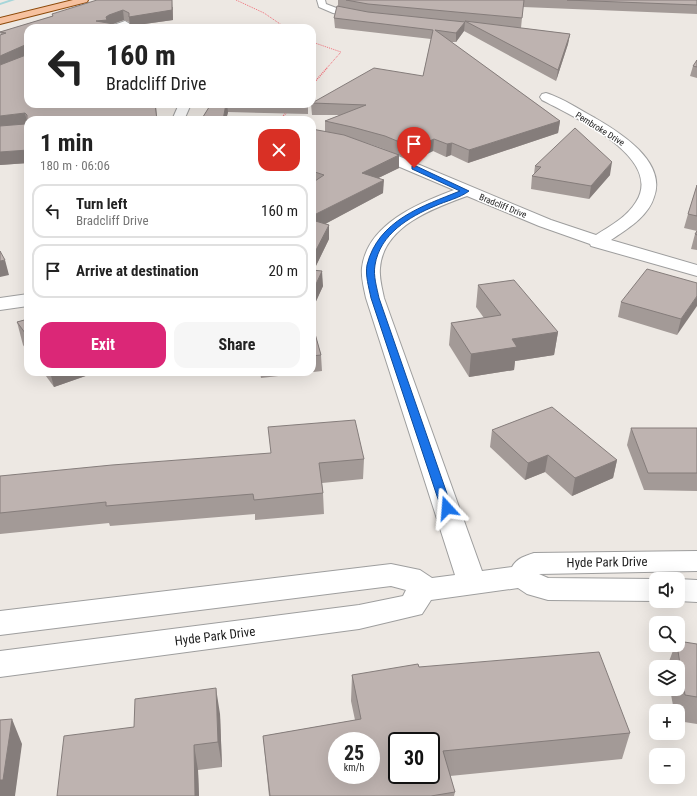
<!DOCTYPE html>
<html lang="en">
<head>
<meta charset="utf-8">
<style>
  :root { --surface:#fff; --page:#f6f6f6; --text:#222; --muted:#767676; --line:#e0e0e0; --accent:#db2777 }
  body { margin:0; font-family:"Roboto Condensed",sans-serif; background:var(--page); color:var(--text); height:100vh; display:flex; flex-direction:column; font-size:15px; white-space:nowrap }
  * { box-sizing:border-box; margin:0 }
  p { font-size:13px; color:var(--muted) }
  .icon { flex:none; width:22px; height:22px; fill:none; stroke:currentColor; stroke-width:2; stroke-linecap:round; stroke-linejoin:round }
  .map { position:relative; flex:1; overflow:hidden }
  .details { position:absolute; left:24px; top:116px; width:292px; height:260px; display:flex; flex-direction:column; background:var(--surface); border-radius:12px; box-shadow:0 4px 16px #0002 }
  .details>* { flex:none }
  .guide { position:absolute; left:24px; top:24px; width:292px; height:84px; border-radius:12px; box-shadow:0 4px 16px #0002; background:#fff; color:var(--text); overflow:hidden }
  .fabs { position:absolute; left:649px; top:572px; display:grid; gap:8px }
  .fabs a { display:grid; place-items:center; width:36px; height:36px; border-radius:8px; background:var(--surface); box-shadow:0 4px 16px #0002; font-size:20px }
  .speed { position:absolute; left:328px; top:732px; display:flex; gap:8px; font-size:20px; font-weight:700; text-align:center }
  .speed>* { display:grid; place-content:center; width:52px; height:52px; border-radius:50%; background:var(--surface); box-shadow:0 4px 16px #0002; line-height:1 }
  .speed small { font-size:10px; font-weight:400 }
  .speed .limit { border:2px solid #111; border-radius:6px; background:#fff; color:#111 }
  .pin { position:absolute; display:grid; place-items:center; width:34px; height:34px; color:#fff; margin:-41px -17px; border-radius:50% 50% 50% 0; rotate:-45deg; box-shadow:0 0 4px #0007 }
  .pin .icon { rotate:45deg }
  .me { position:absolute; width:44px; margin:-22px; rotate:341deg; stroke-linejoin:round; filter:drop-shadow(0 0 3px #0008) }
  .turn { display:flex; align-items:center; gap:14px; height:84px; padding:0 16px; font-size:18px }
  .turn .icon { width:52px; height:52px; stroke-width:2.5 }
  .turn b { display:block; font-size:28px; line-height:34px }
  .round { display:grid; place-items:center; flex:none; width:42px; height:42px; border-radius:12px; background:var(--page) }
  .summary { display:flex; align-items:center; justify-content:space-between; height:68px; padding:0 16px }
  h1 { font-size:24px; font-weight:700; line-height:30px }
  .primary-button { display:flex; gap:8px; margin-top:auto; padding:8px 16px }
  .primary-button a { flex:1; height:46px; border-radius:12px; background:var(--accent); color:#fff; font-size:16px; font-weight:700; line-height:46px; text-align:center }
  .primary-button a+a { background:var(--page); color:var(--text) }
  ul { padding:0; list-style:none }
  li { display:flex; align-items:center; gap:12px; height:54px; margin:0 8px 6px; padding:0 8px; border:2px solid var(--line); border-radius:12px }
  li div { flex:1 }
  li b { display:block; font-size:15px }
  li em { font-style:normal }
  .map>svg:first-child { display:block }
</style>
</head>
<body>
<div class="map">
<svg width="697" height="796" viewBox="0 0 697 796">
  <rect width="100%" height="100%" fill="#ede8e3"/>
  <g fill="none" stroke-linecap="round" stroke-linejoin="round">
    <path fill="#a6d6d9" fill-rule="evenodd" d="M 9,0 L 15,0 L 0,5 L 0,3 Z"/>
    <defs>
      <g id="minor">
        <path d="M 317,0 L 325,0 L 326,4 L 339,9 L 367,15 L 369,17 L 364,20 L 333,13 L 319,7 Z"/>
        <path d="M 125,21 L 130,24 C 125,30 116,28 109,28 L 111,26 Z"/>
        <path d="M 546,93 C 563,98 580,110 595,118 C 621,133 667,162 654,197 C 648,217 627,229 611,240 L 697,265 L 697,276 L 591,246 L 590,244 L 539,226 L 467,196 C 434,208 383,226 380,268 C 379,278 382,288 384,298 L 482,571 L 512,567 C 517,558 525,556 534,553 L 697,551 L 697,571 L 539,574 L 548,578 L 656,579 L 656,601 L 548,600 L 527,594 L 518,588 L 431,600 L 422,614 L 359,629 L 0,677 L 0,651 L 359,605 L 403,596 L 406,590 L 391,586 L 0,635 L 0,611 L 391,564 L 420,570 L 432,578 L 455,575 L 366,298 C 364,288 361,278 362,268 C 367,224 419,203 454,190 L 374,156 L 344,146 L 312,140 L 312,132 L 352,140 L 384,150 L 551,220 L 596,235 C 610,226 627,217 636,202 C 665,157 572,116 542,100 L 540,97 L 542,94 Z"/>
        <path d="M 179,104 L 191,104 L 184,120 L 172,120 Z"/>
        <path d="M 28,294 L 28,306 L 0,310 L 0,298 Z"/>
        <path d="M 678,579 L 697,580 L 697,602 L 678,601 Z"/>
      </g>
      <path id="major" d="M 73,0 L 88,0 L 87,2 L 0,24 L 0,18 Z"/>
    </defs>
    <use href="#minor" stroke="#9e9e9e" stroke-width="2"/>
    <use href="#major" stroke="#8c4909" stroke-width="2"/>
    <g stroke="#f1707a" stroke-width="1" stroke-dasharray="1 1" stroke-linecap="butt">
      <path d="M 236,0 L 264,13 L 286,28"/>
      <path d="M 312,42 L 341,52 L 326,69"/>
    </g>
    <g stroke="#f1707a" stroke-width="1.5" stroke-dasharray="1 1" stroke-linecap="butt">
      <path d="M 312,85 L 327,68"/>
      <path d="M 279,120 L 287,112"/>
    </g>
    <use href="#minor" fill="#fff" fill-rule="evenodd"/>
    <use href="#major" fill="#f6c19f" fill-rule="evenodd"/>
  </g>
  <g fill="#a39a97">
    <path d="M 338,0 L 697,0 L 697,14 L 523,7 L 521,28 L 570,34 L 568,44 L 556,81 L 464,31 L 465,22 L 464,31 L 456,42 L 451,42 L 560,121 L 558,133 L 468,163 L 451,155 L 446,157 L 433,151 L 413,161 L 384,149 L 361,141 L 399,155 L 399,168 L 378,178 L 383,193 L 325,224 L 329,225 L 329,239 L 314,270 L 323,286 L 312,310 L 312,129 L 325,132 L 325,121 L 340,115 L 312,115 L 311,104 L 312,104 L 312,103 L 423,76 L 431,39 L 335,28 L 334,18 L 338,7 Z"/>
    <path d="M 173,7 L 173,20 L 130,26 L 129,22 L 124,20 L 112,24 L 156,104 L 157,120 L 28,120 L 28,163 L 0,165 L 1,35 L 0,32 L 53,16 L 52,14 Z"/>
    <path d="M 697,60 L 697,78 L 690,76 L 693,66 Z"/>
    <path d="M 211,104 L 308,104 L 308,114 L 228,112 L 226,120 L 201,120 Z"/>
    <path d="M 535,166 L 610,175 L 589,199 L 531,189 L 532,176 L 534,174 Z"/>
    <path d="M 697,185 L 697,250 L 691,249 L 695,234 L 697,231 L 684,228 L 688,214 Z"/>
    <path d="M 697,283 L 677,335 L 618,317 L 621,302 Z"/>
    <path d="M 478,285 L 558,332 L 554,355 L 515,361 L 514,370 L 469,377 L 449,345 L 451,323 L 484,318 L 476,307 Z"/>
    <path d="M 28,319 L 28,352 L 23,345 L 17,322 Z"/>
    <path d="M 312,323 L 321,355 L 322,371 L 261,378 L 260,372 L 312,372 Z"/>
    <path d="M 43,372 L 97,372 L 54,387 Z"/>
    <path d="M 631,428 L 697,428 L 697,491 L 644,490 L 627,445 Z"/>
    <path d="M 492,430 L 617,460 L 613,478 L 572,496 L 545,472 L 525,480 L 490,447 Z"/>
    <path d="M 364,459 L 363,479 L 322,483 L 323,493 L 324,514 L 255,520 L 255,514 L 110,526 L 109,523 L 0,534 L 0,476 Z"/>
    <path d="M 697,644 L 697,724 L 678,721 L 678,711 L 674,711 L 670,689 L 678,689 L 678,667 L 667,667 L 675,645 Z"/>
    <path d="M 419,667 L 630,733 L 622,759 L 450,776 L 455,792 L 454,796 L 269,796 L 263,736 L 355,720 L 351,701 L 352,675 Z"/>
    <path d="M 220,714 L 222,767 L 198,770 L 199,796 L 57,796 L 134,727 Z"/>
  </g>
  <g fill="#857d7b">
    <path d="M 172,0 L 173,20 L 130,26 L 129,17 Z"/>
    <path d="M 123,10 L 124,20 L 110,25 L 96,21 L 109,15 Z"/>
    <path d="M 465,22 L 464,31 L 456,42 L 456,33 Z"/>
    <path d="M 570,34 L 568,44 L 556,81 L 558,70 Z"/>
    <path d="M 25,45 L 27,56 L 0,67 L 0,56 Z"/>
    <path d="M 226,104 L 227,104 L 228,112 L 226,120 L 223,120 Z"/>
    <path d="M 25,113 L 28,126 L 0,128 L 0,116 Z"/>
    <path d="M 560,121 L 558,133 L 468,163 L 469,150 Z"/>
    <path d="M 434,139 L 433,151 L 413,161 L 414,148 Z"/>
    <path d="M 452,143 L 451,155 L 446,157 L 447,144 Z"/>
    <path d="M 28,150 L 28,163 L 0,165 L 0,152 Z"/>
    <path d="M 399,155 L 399,168 L 362,186 L 362,173 Z"/>
    <path d="M 612,162 L 610,175 L 589,199 L 591,186 Z"/>
    <path d="M 384,180 L 383,193 L 312,231 L 312,216 Z"/>
    <path d="M 329,225 L 329,239 L 312,274 L 312,258 Z"/>
    <path d="M 5,260 L 9,275 L 0,277 L 0,261 Z"/>
    <path d="M 322,271 L 323,286 L 312,310 L 312,293 Z"/>
    <path d="M 697,296 L 697,306 L 677,335 L 681,319 Z"/>
    <path d="M 558,332 L 554,355 L 515,361 L 514,370 L 469,377 L 471,354 L 512,339 Z"/>
    <path d="M 50,372 L 97,372 L 54,387 Z"/>
    <path d="M 548,455 L 545,472 L 525,480 L 528,463 Z"/>
    <path d="M 617,460 L 613,478 L 572,496 L 575,478 Z"/>
    <path d="M 216,688 L 220,714 L 222,767 L 218,742 Z"/>
    <path d="M 12,719 L 22,744 L 15,796 L 0,796 L 0,780 Z"/>
    <path d="M 194,745 L 198,770 L 199,796 L 195,796 Z"/>
  </g>
  <g fill="#beb3b0" stroke="#857d7b" fill-rule="evenodd">
    <path d="M 97,0 L 172,0 L 172,10 L 129,17 L 129,13 L 123,10 L 109,15 L 106,17 L 107,20 L 96,21 L 137,28 L 28,28 L 28,104 L 155,104 L 157,120 L 28,120 L 28,151 L 28,150 L 0,152 L 0,126 L 25,124 L 27,123 L 27,115 L 25,113 L 0,116 L 0,65 L 26,55 L 27,46 L 25,45 L 0,56 L 0,35 L 6,33 L 0,32 L 53,16 L 52,14 Z"/>
    <path d="M 346,0 L 524,0 L 522,18 L 368,4 Z"/>
    <path d="M 567,0 L 697,0 L 697,5 Z"/>
    <path d="M 337,6 L 368,12 L 465,22 L 456,33 L 435,30 L 560,121 L 469,150 L 452,143 L 447,144 L 434,139 L 414,148 L 385,136 L 352,127 L 325,121 L 366,105 L 312,103 L 374,68 L 423,76 L 433,30 L 334,18 Z"/>
    <path d="M 465,21 L 570,34 L 558,70 Z"/>
    <path d="M 697,60 L 697,67 L 693,66 Z"/>
    <path d="M 211,104 L 226,104 L 223,120 L 201,120 Z"/>
    <path d="M 575,128 L 612,162 L 591,186 L 532,176 L 541,167 L 535,166 Z"/>
    <path d="M 312,129 L 344,135 L 399,155 L 362,173 L 384,180 L 312,216 L 312,183 L 324,175 L 312,171 Z"/>
    <path d="M 697,185 L 697,216 L 688,214 Z"/>
    <path d="M 312,220 L 329,225 L 312,258 Z"/>
    <path d="M 697,231 L 697,235 L 695,234 Z"/>
    <path d="M 0,251 L 5,260 L 0,261 Z"/>
    <path d="M 647,269 L 697,283 L 697,296 L 681,319 L 621,302 Z"/>
    <path d="M 312,270 L 322,271 L 312,293 Z"/>
    <path d="M 514,280 L 558,332 L 512,339 L 517,347 L 471,354 L 451,323 L 501,315 L 478,285 Z"/>
    <path d="M 28,319 L 28,337 L 17,322 Z"/>
    <path d="M 312,323 L 321,355 L 312,356 Z"/>
    <path d="M 552,407 L 617,460 L 575,478 L 548,455 L 528,463 L 492,430 Z"/>
    <path d="M 355,420 L 364,459 L 319,463 L 323,493 L 254,500 L 253,494 L 106,506 L 106,502 L 0,513 L 0,476 L 112,465 L 271,453 L 268,427 Z"/>
    <path d="M 631,428 L 697,428 L 697,473 L 648,473 Z"/>
    <path d="M 678,641 L 697,644 L 697,697 L 685,695 L 677,645 L 678,645 Z"/>
    <path d="M 599,652 L 630,733 L 443,751 L 455,792 L 431,796 L 270,796 L 263,736 L 361,719 L 352,675 L 418,664 L 419,667 ZM 337,741 L 371,741 L 371,775 L 337,775 ZM 397,741 L 431,741 L 431,775 L 397,775 Z"/>
    <path d="M 216,688 L 218,742 L 194,745 L 195,796 L 57,796 L 64,736 L 134,727 L 135,699 Z"/>
    <path d="M 12,719 L 3,780 L 0,780 L 0,720 Z"/>
  </g>
  <path fill="#1a73e8" stroke="#114b97" d="M 412,166 L 416,166 L 469,191 C 460,198 446,201 435,206 C 409,217 380,234 375,265 C 373,276 377,288 379,298 L 452,508 L 451,511 L 443,511 L 441,508 L 371,298 C 369,288 365,275 367,265 C 378,220 423,206 460,191 L 412,169 Z"/>
  <g text-anchor="middle" dominant-baseline="central" stroke-width="3" stroke-linejoin="round" paint-order="stroke">
    <g font-size="9" fill="#1d1d1d" stroke="#fff">
      <text transform="translate(600 129) rotate(32)">Pembroke Drive</text>
      <text transform="translate(503 206) rotate(22)">Bradcliff Drive</text>
    </g>
    <g font-size="13" fill="#1d1d1d" stroke="#fff">
      <text transform="translate(607 562) rotate(-1)">Hyde Park Drive</text>
      <text transform="translate(215 636) rotate(-7)">Hyde Park Drive</text>
    </g>
  </g>
</svg>
<div class="fabs">
<a><svg class="icon" aria-label="sound" viewBox="0 0 24 24"><path d="M4 9h4l5-4v14l-5-4H4zM17 9q2 3 0 6"/></svg></a>
<a><svg class="icon" aria-label="search" viewBox="0 0 24 24"><circle cx="10" cy="10" r="6"/><path d="M15 15l6 6"/></svg></a>
<a><svg class="icon" aria-label="layers" viewBox="0 0 24 24"><path d="M12 4l9 5-9 5-9-5zM3 14l9 5 9-5"/></svg></a>
<a>+</a>
<a>−</a>
</div>
<div class="speed"><div>25<small>km/h</small></div><div class="limit">30</div></div>
<div class="pin" style="left:414px;top:168px;background:#d93025"><svg class="icon" aria-label="arrive" viewBox="0 0 24 24"><path d="M6 21V4h12l-3 4 3 4H6"/></svg></div>
<svg class="me" style="left:447px;top:508px" viewBox="-20 -20 40 40"><path d="M0-17L14 15 0 8-14 15z" fill="#1a73e8" stroke="#fff" stroke-width="4"/></svg>
<div class="guide">
<div class="turn"><svg class="icon" aria-label="left" viewBox="0 0 24 24"><path d="M17 20v-9H6M10 6l-5 5 5 5"/></svg><div><b>160 m</b>Bradcliff Drive</div></div>
</div>
<section class="details">
<div class="summary"><div><h1>1 min</h1><p>180 m · 06:06</p></div><a class="round" style="background:#d93025;color:#fff"><svg class="icon" aria-label="close" viewBox="0 0 24 24"><path d="M6 6l12 12M18 6L6 18"/></svg></a></div>
<ul>
<li><svg class="icon" aria-label="left" viewBox="0 0 24 24"><path d="M17 20v-9H6M10 6l-5 5 5 5"/></svg><div><b>Turn left</b><p>Bradcliff Drive</p></div><em>160 m</em></li>
<li><svg class="icon" aria-label="arrive" viewBox="0 0 24 24"><path d="M6 21V4h12l-3 4 3 4H6"/></svg><div><b>Arrive at destination</b></div><em>20 m</em></li>
</ul>
<div class="primary-button"><a>Exit</a><a>Share</a></div>
</section>
</div>
</body>
</html>
